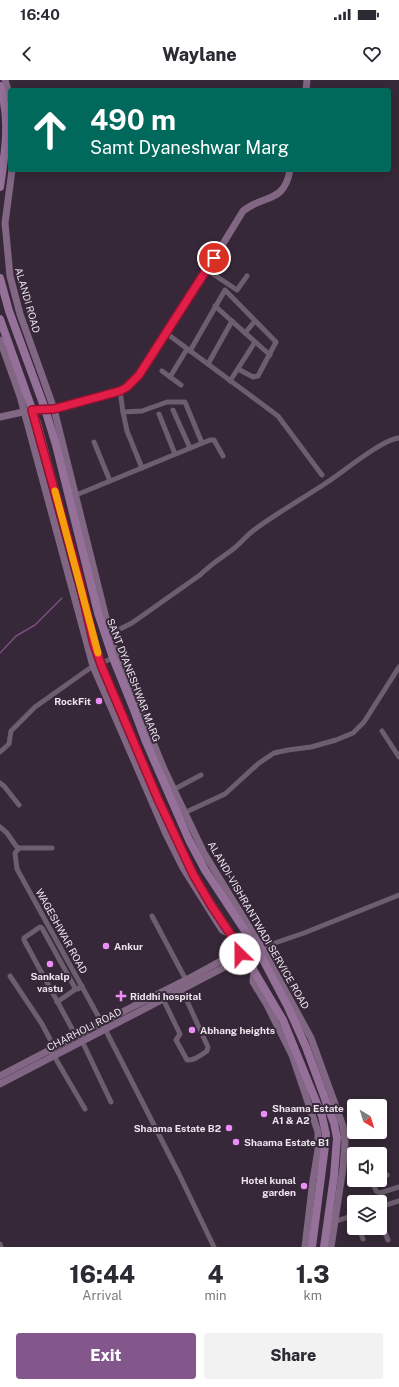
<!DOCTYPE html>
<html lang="en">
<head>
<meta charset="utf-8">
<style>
  :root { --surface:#fff; --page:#f2f2f3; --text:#2b2b33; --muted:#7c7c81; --accent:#83578c }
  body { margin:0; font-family:"Public Sans",sans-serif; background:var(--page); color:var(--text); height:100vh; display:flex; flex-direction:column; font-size:15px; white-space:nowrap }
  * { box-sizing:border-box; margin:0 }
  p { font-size:13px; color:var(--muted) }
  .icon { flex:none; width:22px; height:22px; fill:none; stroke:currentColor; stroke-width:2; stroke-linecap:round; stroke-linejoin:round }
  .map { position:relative; height:1167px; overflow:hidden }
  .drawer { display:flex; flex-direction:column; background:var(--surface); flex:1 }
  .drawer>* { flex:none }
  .guide { position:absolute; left:8px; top:8px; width:383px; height:84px; border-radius:4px; box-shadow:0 2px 10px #0003; background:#00695c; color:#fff; overflow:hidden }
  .needle { width:26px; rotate:142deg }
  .fabs { position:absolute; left:347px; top:1019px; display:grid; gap:8px }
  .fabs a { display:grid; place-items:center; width:40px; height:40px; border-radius:4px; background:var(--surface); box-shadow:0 2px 10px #0003; font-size:20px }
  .pin { position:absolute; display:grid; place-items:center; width:34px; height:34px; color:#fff; margin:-17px; border:2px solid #fff; border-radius:50%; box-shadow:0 1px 4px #0007 }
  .me { position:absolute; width:44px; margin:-22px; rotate:337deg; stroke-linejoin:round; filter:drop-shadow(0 0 3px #0008) }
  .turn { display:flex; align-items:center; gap:14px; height:84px; padding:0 16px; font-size:18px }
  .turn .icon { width:52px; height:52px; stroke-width:2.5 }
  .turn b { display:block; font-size:28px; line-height:34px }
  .eta { display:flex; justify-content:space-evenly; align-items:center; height:68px; text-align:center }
  .eta b { font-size:24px; font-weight:800; line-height:28px }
  .action { display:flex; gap:8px; margin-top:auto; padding:8px 16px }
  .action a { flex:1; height:46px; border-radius:4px; background:var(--accent); color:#fff; font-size:16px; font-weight:800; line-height:46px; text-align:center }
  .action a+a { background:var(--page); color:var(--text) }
  .status { display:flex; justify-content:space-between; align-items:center; height:28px; padding:0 20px; background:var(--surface); direction:ltr }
  .status svg { height:11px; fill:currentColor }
  header { display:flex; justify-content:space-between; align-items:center; height:52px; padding:0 16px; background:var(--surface); font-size:18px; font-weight:800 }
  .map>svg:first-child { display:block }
</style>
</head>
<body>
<div class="status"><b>16:40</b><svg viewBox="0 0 49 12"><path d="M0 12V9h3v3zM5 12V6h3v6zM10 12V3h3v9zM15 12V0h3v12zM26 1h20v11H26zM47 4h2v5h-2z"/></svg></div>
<header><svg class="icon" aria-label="back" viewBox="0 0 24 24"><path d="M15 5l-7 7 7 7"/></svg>Waylane<svg class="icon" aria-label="heart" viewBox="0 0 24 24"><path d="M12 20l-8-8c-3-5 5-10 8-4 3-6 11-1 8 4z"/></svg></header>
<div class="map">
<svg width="399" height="1167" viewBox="0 0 399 1167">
  <rect width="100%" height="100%" fill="#362838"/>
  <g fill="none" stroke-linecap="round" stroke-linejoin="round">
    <path stroke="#7a4e7f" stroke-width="1.5" d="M 0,573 L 16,556 L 35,545 L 62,518"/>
    <g stroke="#6d5d6e" stroke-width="5">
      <path d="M 207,190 L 237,210 L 247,196"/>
      <path d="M 215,226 L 270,275"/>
      <path d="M 166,253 L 278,336 L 322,395"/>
      <path d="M 245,253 L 255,241"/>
      <path d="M 190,271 L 225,210 L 276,262 L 258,296 L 253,297 L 238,289"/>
      <path d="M 208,284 L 232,241"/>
      <path d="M 162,291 L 181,305"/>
      <path d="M 170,297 L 187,269"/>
      <path d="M 230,301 L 255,262"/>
      <path d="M 120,311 L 123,332 L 142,331 L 167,322 L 185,322 L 202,363"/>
      <path d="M 173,330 L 190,368"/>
      <path d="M 123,332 L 127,351 L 142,388"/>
      <path d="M 159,334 L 175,374"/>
      <path d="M 94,362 L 110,401"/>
      <path d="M 76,415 L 210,360 L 214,360 L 223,376"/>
      <path d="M 110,554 L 132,543 L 200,495 C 210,485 221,478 232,470 C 240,464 246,456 254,450 C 278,432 304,418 329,401 C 344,391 383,359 399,358"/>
      <path d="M 382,651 L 399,677"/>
      <path d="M 0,672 L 9,664 L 11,651 L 35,627 L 93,586 L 116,577"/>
      <path d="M 0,703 L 4,706 L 19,725"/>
      <path d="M 173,710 L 201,695"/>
      <path d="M 184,733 L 225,714 L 259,683 L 274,673 L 288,670 L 311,667 L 336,660 L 353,653 L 364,642 L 399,587"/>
      <path d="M 0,747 L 7,753 L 16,766 L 19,768 L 52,768"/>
      <path d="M 19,768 L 15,773 L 17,789 L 102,943 L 179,1094 L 214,1167"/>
      <path d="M 152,836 L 186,900"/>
      <path d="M 260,868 L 304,853 L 399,815"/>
      <path d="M 10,896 L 42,944 L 54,967"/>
      <path d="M 163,919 L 180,954 L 176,960 L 187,980 C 194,981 201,975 207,971 L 208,967 L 182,910"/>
      <path d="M 57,922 L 76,909"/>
      <path d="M 76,956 L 24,860 L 24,858 L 40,847 L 42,848 L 75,908 L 78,909 L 82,906"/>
      <path d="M 82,961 L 111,1022"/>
      <path d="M 50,969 L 85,1029"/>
      <path d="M 344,1080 L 354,1084"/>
      <path d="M 380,1093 L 387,1095"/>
      <path d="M 372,1100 L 376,1111 L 380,1113 L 399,1107"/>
      <path d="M 380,1127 L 399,1121"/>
      <path d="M 380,1141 L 388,1160"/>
      <path d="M 334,1142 L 354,1135"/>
      <path d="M 359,1148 L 363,1159"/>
      <path d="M 0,1164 L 1,1167"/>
    </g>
    <g stroke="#816783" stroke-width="7">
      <path d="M 5,0 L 10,17"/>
      <path d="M 306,10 L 307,0"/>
      <path d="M 12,90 L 5,143 L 10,196 L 20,234 L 54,329 L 112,562 L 164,689 L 204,773 L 262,868 L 311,958 L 343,1046 L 345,1062 L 343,1088 L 331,1167"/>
      <path d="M 0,260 L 20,316 L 93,586 L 166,754 L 183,788 L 222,850 L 231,855"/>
      <path d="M 0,337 L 23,332 L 54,329 L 110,314 L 127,307 L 139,295 L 207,190 L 243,131 C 264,114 284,124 290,90"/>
      <path d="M 254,890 L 253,902 L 267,925 L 292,975 L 318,1052 L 318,1070 L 313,1100 L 305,1167"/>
      <path d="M 0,996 L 128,929 L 186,900 L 239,871"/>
      <path d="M 0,1004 L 242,878"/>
    </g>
    <g stroke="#957099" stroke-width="8">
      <path d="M 0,6 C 11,39 5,73 0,107"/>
      <path d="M 0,198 L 9,231 L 45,329 L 56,365 L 98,533 L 113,578 L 134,630 L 146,662 L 189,760 L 205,790 L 251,860"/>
      <path d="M 0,239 L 37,343 L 79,499 L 95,564 L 102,587 L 158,719 L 193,793 L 201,808 L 239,867"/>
      <circle cx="250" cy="870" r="11"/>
      <path d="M 260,874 L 288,927 L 306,967 L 334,1043 L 337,1058 L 334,1096 L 324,1167"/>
      <path d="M 248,881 L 283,940 L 322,1036 L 326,1054 L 325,1066 L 312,1167"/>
    </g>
  </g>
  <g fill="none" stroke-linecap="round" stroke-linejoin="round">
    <defs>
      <path id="route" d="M 214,178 L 139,295 L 127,307 L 120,311 L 54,329 L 32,330 L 79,499 L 94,564 L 102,587 L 158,719 L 193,794 L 211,825 L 239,867 L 240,874"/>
    </defs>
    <use href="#route" stroke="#92132f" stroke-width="10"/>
    <use href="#route" stroke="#e11d48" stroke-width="7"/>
    <path stroke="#f59e0b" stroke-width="7" d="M 55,411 L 98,573"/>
  </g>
  <g fill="#ee8cf8" stroke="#362838" stroke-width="1.5">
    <circle cx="99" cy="621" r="4"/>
    <circle cx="106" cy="866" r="4"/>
    <circle cx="50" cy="884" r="4"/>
    <path d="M119 910h4v4h4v4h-4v4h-4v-4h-4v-4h4z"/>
    <circle cx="192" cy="950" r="4"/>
    <circle cx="264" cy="1034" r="4"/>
    <circle cx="229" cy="1048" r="4"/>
    <circle cx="236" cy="1062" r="4"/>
    <circle cx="304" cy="1106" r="4"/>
  </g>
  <g text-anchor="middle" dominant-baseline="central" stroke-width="4" stroke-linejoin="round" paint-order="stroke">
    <g font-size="10" fill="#ede4ee" stroke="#362838">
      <text transform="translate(28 220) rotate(74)">ALANDI ROAD</text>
      <text transform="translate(134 600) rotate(69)">SANT DYANESHWAR MARG</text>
      <text transform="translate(259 845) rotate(60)">ALANDI-VISHRANTWADI SERVICE ROAD</text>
      <text transform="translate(62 851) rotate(61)">WAGESHWAR ROAD</text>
      <text transform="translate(84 949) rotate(-27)">CHARHOLI ROAD</text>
    </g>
    <g font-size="10" font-weight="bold" fill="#ede4ee" stroke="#362838" text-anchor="start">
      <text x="91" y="621" text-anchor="end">RockFit</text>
      <text x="114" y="866">Ankur</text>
      <text x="50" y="896" text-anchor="middle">Sankalp<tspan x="50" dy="12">vastu</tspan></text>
      <text x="130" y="916">Riddhi hospital</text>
      <text x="200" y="950">Abhang heights</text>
      <text x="272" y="1028">Shaama Estate<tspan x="272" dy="12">A1 &amp; A2</tspan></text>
      <text x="221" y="1048" text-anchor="end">Shaama Estate B2</text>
      <text x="244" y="1062">Shaama Estate B1</text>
      <text x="296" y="1100" text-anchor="end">Hotel kunal<tspan x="296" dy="12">garden</tspan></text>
    </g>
  </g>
</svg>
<div class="fabs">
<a><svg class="needle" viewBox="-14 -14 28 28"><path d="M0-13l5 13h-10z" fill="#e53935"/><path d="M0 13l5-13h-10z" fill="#7c7c81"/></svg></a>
<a><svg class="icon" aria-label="sound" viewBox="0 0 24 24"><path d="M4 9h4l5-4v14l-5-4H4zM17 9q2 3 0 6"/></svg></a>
<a><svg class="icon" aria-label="layers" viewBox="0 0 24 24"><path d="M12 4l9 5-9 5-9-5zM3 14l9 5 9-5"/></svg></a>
</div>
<div class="pin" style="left:214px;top:178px;background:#d93025"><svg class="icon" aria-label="arrive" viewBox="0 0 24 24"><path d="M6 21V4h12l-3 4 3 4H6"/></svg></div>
<svg class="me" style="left:240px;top:874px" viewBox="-20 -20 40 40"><circle r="19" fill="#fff"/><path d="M0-13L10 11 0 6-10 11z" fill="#e11d48"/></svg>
<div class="guide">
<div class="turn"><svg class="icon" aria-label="ahead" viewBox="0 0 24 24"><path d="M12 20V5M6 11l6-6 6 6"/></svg><div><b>490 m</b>Samt Dyaneshwar Marg</div></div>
</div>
</div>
<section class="drawer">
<div class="eta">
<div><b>16:44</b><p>Arrival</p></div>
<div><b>4</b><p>min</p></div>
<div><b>1.3</b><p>km</p></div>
</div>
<div class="action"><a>Exit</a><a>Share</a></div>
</section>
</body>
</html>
